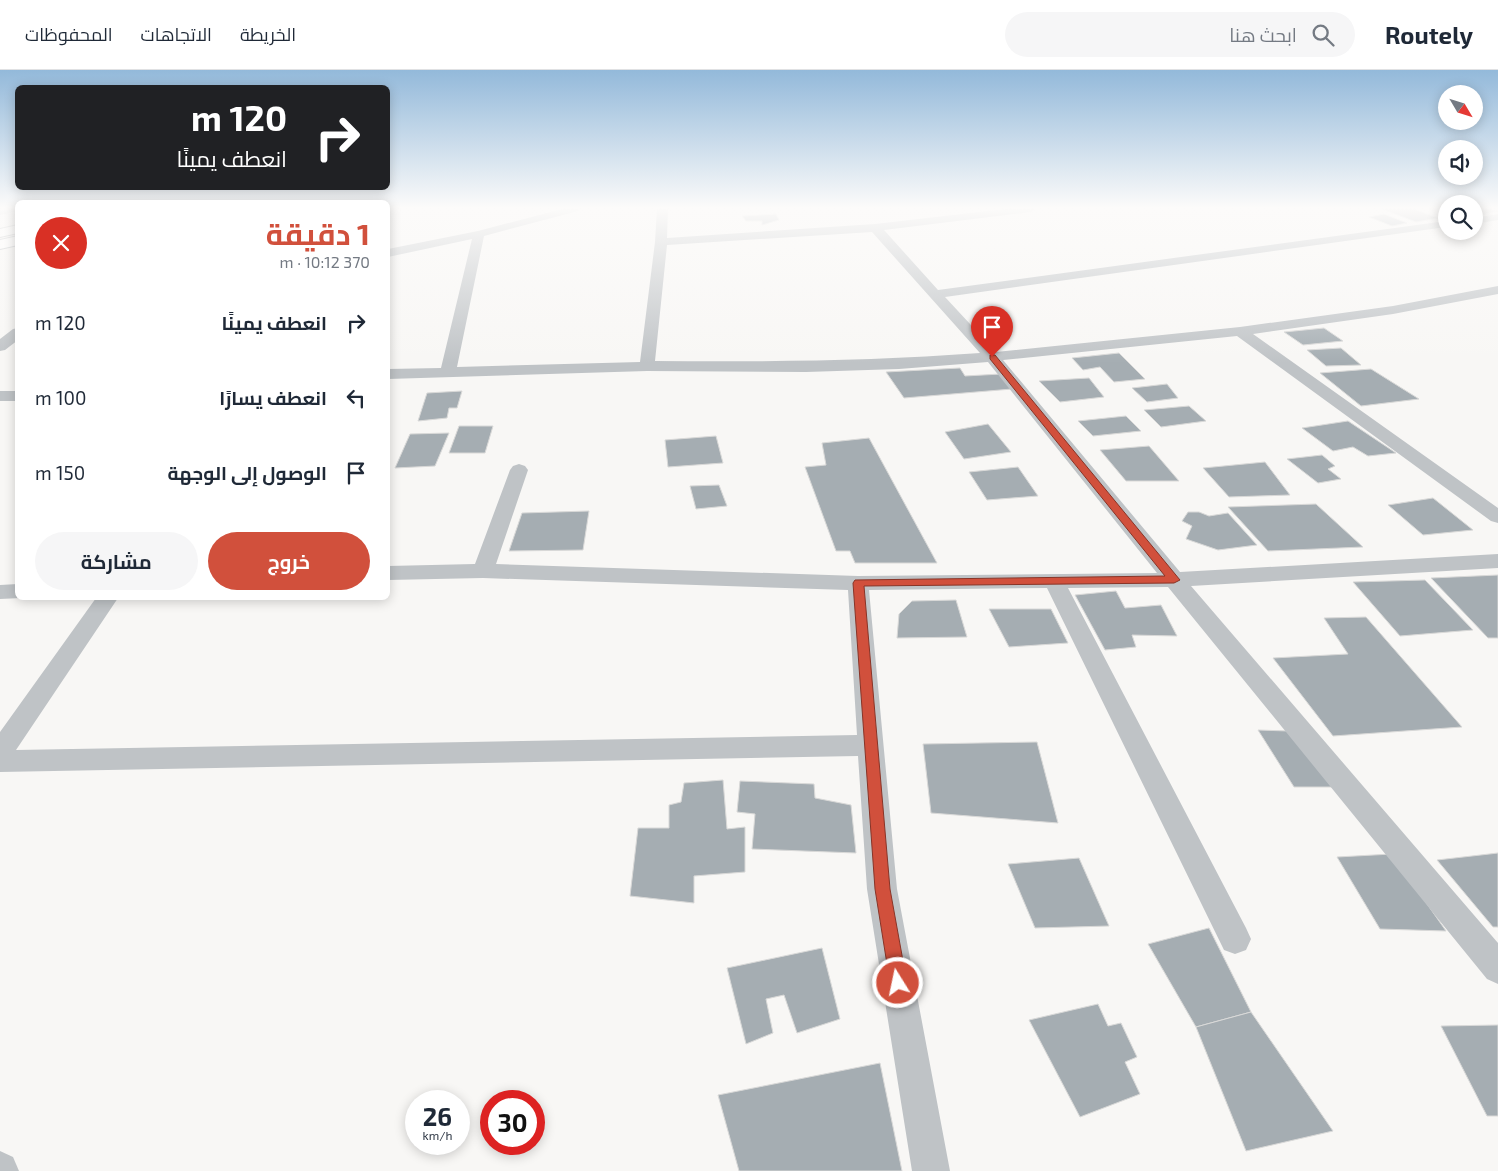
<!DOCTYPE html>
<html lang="ar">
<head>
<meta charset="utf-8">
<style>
  :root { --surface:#fff; --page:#f6f6f7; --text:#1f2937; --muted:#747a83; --line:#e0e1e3; --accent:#d1503c }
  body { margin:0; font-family:"Exo 2",Cairo,sans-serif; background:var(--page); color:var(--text); direction:rtl; height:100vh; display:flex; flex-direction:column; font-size:19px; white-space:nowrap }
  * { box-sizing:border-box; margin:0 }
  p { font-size:16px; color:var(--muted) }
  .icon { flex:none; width:28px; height:28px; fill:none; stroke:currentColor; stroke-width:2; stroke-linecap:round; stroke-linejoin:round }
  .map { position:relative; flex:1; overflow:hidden; direction:ltr }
  .panel { position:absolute; left:15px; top:130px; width:375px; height:400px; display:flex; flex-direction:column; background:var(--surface); border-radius:8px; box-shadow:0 2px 12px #0003; direction:rtl }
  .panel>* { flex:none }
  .guide { position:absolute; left:15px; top:15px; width:375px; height:105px; border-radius:8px; box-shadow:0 2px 12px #0003; direction:rtl; background:#202124; color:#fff; overflow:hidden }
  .needle { width:32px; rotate:128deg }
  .controls { position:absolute; left:1438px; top:15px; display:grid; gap:10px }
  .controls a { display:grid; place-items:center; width:45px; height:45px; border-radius:50%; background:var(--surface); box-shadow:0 2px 12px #0003; font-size:25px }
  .speed { position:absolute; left:405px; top:1020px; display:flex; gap:10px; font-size:25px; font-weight:700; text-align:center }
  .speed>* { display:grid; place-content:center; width:65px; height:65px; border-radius:50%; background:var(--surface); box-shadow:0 2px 12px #0003; line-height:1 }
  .speed small { font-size:12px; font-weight:400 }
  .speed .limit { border:8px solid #d22; background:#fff; color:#111 }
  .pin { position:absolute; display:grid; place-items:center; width:42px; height:42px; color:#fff; margin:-51px -21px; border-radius:50% 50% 50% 0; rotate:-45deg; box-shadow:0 0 5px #0007 }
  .pin .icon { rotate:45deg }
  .me { position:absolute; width:55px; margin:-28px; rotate:350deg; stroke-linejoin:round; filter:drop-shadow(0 0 4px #0008) }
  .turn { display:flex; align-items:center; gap:18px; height:105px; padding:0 20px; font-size:22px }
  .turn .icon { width:65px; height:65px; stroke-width:2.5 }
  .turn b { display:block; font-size:35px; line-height:42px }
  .round { display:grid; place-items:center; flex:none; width:52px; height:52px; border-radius:26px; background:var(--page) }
  .headline { display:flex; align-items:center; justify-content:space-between; height:85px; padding:0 20px }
  h1 { font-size:30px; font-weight:700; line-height:38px; color:var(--accent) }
  .button { display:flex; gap:10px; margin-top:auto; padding:10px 20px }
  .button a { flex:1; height:58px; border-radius:30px; background:var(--accent); color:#fff; font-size:20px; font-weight:700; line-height:58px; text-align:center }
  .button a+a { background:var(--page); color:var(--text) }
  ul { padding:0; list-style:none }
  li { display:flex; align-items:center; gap:15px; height:75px; padding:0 20px }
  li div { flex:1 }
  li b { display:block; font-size:19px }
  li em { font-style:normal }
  header { display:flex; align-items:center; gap:30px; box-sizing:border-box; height:70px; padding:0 25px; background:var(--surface); border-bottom:1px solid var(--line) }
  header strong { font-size:24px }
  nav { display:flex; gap:28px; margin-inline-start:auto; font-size:18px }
  .search { width:350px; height:45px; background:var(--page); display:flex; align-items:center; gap:12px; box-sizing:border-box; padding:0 18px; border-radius:28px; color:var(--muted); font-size:19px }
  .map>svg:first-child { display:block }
</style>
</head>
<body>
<header>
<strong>Routely</strong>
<div class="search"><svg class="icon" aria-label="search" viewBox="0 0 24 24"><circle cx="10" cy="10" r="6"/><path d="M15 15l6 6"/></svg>ابحث هنا</div>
<nav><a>الخريطة</a><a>الاتجاهات</a><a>المحفوظات</a></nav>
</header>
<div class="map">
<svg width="1498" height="1101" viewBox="0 0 1498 1101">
  <rect width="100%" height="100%" fill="#f8f7f5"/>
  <g fill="#a5adb2" stroke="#d9d9d8">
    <path d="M 1382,139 L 1414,139 L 1438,148 L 1416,152 Z"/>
    <path d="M 1474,139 L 1492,139 L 1498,141 L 1481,145 L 1474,142 Z"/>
    <path d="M 776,144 L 779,150 L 762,155 L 762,151 L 746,151 L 742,146 Z"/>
    <path d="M 1384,144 L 1407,153 L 1392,156 L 1369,147 Z"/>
    <path d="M 1324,258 L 1343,271 L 1303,275 L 1284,262 Z"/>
    <path d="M 1341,278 L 1361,295 L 1326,296 L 1307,280 Z"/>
    <path d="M 1119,283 L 1145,309 L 1114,312 L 1100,297 L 1083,300 L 1072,288 Z"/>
    <path d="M 960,298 L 965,306 L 1001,304 L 1012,319 L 904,328 L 886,302 Z"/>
    <path d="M 1371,299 L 1419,329 L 1361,336 L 1320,303 Z"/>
    <path d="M 1089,308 L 1104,327 L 1060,332 L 1039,311 Z"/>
    <path d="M 1167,314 L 1178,328 L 1147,332 L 1132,318 Z"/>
    <path d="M 462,321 L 457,338 L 449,338 L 447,348 L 418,351 L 427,323 Z"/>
    <path d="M 1189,336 L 1206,351 L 1161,357 L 1144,340 Z"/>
    <path d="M 1126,346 L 1141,361 L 1093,366 L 1078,351 Z"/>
    <path d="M 1348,351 L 1396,383 L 1368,386 L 1353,377 L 1333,381 L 1302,358 Z"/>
    <path d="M 988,354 L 1011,382 L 964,389 L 945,362 Z"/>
    <path d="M 459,356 L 493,356 L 485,383 L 449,383 Z"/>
    <path d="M 449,363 L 435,396 L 395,398 L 410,364 Z"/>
    <path d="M 716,366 L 723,393 L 668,397 L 665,370 Z"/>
    <path d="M 869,368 L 937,493 L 855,493 L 850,481 L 836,481 L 805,397 L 826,395 L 822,373 Z"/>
    <path d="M 1149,376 L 1179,411 L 1126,411 L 1100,380 Z"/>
    <path d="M 1322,385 L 1335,396 L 1328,399 L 1341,409 L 1318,413 L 1287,389 Z"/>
    <path d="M 1265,392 L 1290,425 L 1229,427 L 1203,398 Z"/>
    <path d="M 1018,397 L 1038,426 L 987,430 L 969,402 Z"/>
    <path d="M 719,415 L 727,436 L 696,439 L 690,416 Z"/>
    <path d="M 1433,428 L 1473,460 L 1423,465 L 1388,435 Z"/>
    <path d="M 1316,434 L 1363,477 L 1268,481 L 1228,437 Z"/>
    <path d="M 589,441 L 583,480 L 509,481 L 522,443 Z"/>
    <path d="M 1188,442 L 1199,442 L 1209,446 L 1228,443 L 1257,475 L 1218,480 L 1186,469 L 1192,456 L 1182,451 Z"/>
    <path d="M 1498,505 L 1498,568 L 1488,568 L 1431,508 Z"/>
    <path d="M 1425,510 L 1473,560 L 1400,566 L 1353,512 Z"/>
    <path d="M 1116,521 L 1125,538 L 1161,535 L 1177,566 L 1132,565 L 1136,577 L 1105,580 L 1075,525 Z"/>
    <path d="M 956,530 L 967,567 L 897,568 L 899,544 L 912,531 Z"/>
    <path d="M 989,539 L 1051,539 L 1068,573 L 1009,577 Z"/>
    <path d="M 1366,547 L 1462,657 L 1333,666 L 1273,588 L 1348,584 L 1324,548 Z"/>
    <path d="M 1258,660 L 1288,661 L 1332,717 L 1294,717 Z"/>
    <path d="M 1037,672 L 1058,753 L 931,743 L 923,674 Z"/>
    <path d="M 723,710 L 727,759 L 745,757 L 745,802 L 694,806 L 694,833 L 630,826 L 638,758 L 669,758 L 669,735 L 681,732 L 684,713 Z"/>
    <path d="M 740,711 L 814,714 L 815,728 L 851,735 L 856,783 L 752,779 L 755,744 L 737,742 Z"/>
    <path d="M 1498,783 L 1498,857 L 1493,857 L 1437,790 Z"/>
    <path d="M 1392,784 L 1446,861 L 1380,859 L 1337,787 Z"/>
    <path d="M 1079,788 L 1109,856 L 1035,858 L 1008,794 Z"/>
    <path d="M 1209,858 L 1251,942 L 1196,957 L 1148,874 Z"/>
    <path d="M 822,878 L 840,949 L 797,963 L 784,925 L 766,929 L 773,963 L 746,974 L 727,898 Z"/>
    <path d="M 1098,934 L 1108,956 L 1121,953 L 1137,987 L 1125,992 L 1140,1024 L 1080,1047 L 1029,950 Z"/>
    <path d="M 1251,942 L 1333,1061 L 1246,1081 L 1196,957 Z"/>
    <path d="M 1498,955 L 1498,1046 L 1487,1046 L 1441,956 Z"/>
    <path d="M 880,993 L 902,1101 L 739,1101 L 718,1025 Z"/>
  </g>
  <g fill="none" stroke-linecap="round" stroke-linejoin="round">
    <defs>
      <path id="secondary" d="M 18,166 L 18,175 L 0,179 L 0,170 Z"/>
      <path id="trunk" d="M 18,155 L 18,163 L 0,167 L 0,159 Z"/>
    </defs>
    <use href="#secondary" stroke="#b2b7bb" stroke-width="2"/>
    <use href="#trunk" stroke="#b1b5b8" stroke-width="2"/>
    <path fill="#bfc3c6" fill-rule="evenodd" d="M 11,139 L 18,139 L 18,141 L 0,145 L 0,141 Z"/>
    <g fill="#bfc3c6" fill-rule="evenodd">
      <path d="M 562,139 L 580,139 L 578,141 L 484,166 L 457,297 L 640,292 L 655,172 L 657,139 L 668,139 L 667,168 L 875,154 L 1005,139 L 1036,139 L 1031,142 L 884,160 L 938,220 L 1446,151 L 1446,157 L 945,227 L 996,282 L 1240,257 L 1393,236 L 1498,216 L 1498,224 L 1393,244 L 1253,264 L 1498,438 L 1498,453 L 1491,451 L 1237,266 L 1003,290 L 1180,502 L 1498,484 L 1498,498 L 1191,516 L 1498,873 L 1498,914 L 1487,909 L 1168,517 L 1068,518 L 1246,858 L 1251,869 L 1246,880 L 1235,884 L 1224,880 L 1047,518 L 869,520 L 897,819 L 950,1101 L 912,1101 L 867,819 L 858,686 L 0,702 L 0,662 L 96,528 L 118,528 L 16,680 L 857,665 L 848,520 L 483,508 L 388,510 L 388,496 L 475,494 L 510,400 L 513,396 L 519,394 L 525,396 L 528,400 L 496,494 L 858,506 L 1157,503 L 988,292 L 899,299 L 806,302 L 647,301 L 388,309 L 388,299 L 441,298 L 472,169 L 388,187 L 388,179 L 478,161 ZM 872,162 L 980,283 C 872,291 764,292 655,291 L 667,175 Z"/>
      <path d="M 1498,144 L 1498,150 L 1474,154 L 1474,148 Z"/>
      <path d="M 18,258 L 18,270 L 5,280 L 0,281 L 0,269 L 13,259 Z"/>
      <rect x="0" y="321" width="18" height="10"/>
      <path d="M 18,514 L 18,528 L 21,528 L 0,529 L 0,515 Z"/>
      <path d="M 0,1081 L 13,1087 L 19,1101 L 0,1101 Z"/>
    </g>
    <use href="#secondary" fill="#fff" fill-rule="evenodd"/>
    <use href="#trunk" fill="#fff" fill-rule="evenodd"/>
  </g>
  <linearGradient id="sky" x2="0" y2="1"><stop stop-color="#93b9da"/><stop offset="0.47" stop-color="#fcfbfa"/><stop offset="1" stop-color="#fcfbfa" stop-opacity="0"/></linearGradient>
  <rect width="1498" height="293" fill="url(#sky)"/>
  <path fill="#d1503c" stroke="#883427" d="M 990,285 L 995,285 L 1180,510 L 1174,513 L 864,516 L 890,819 L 907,913 L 904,919 L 898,921 L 893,919 L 890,913 L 875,819 L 853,513 L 855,510 L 1165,506 L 990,289 Z"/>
</svg>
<div class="controls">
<a><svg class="needle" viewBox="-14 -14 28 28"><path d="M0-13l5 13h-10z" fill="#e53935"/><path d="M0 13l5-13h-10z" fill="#747a83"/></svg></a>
<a><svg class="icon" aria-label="sound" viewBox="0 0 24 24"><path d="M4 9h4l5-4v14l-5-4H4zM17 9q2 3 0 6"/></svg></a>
<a><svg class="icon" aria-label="search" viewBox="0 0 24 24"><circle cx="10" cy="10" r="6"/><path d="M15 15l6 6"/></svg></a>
</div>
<div class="speed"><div>26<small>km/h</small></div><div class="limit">30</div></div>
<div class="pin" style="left:992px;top:287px;background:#d93025"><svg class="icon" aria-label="arrive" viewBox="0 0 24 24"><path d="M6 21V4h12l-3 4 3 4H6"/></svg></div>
<svg class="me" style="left:898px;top:913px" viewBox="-20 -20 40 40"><circle r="17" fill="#d1503c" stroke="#fff" stroke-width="3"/><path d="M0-11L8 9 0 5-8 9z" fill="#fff"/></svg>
<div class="guide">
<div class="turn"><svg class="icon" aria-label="right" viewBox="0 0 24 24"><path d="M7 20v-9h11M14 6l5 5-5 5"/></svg><div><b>120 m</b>انعطف يمينًا</div></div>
</div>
<section class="panel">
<div class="headline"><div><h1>1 دقيقة</h1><p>370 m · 10:12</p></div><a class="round" style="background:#d93025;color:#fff"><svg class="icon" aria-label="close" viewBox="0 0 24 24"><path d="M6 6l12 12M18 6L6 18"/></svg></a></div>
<ul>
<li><svg class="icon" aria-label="right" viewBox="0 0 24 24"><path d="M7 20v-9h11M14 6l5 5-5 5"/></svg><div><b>انعطف يمينًا</b></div><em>120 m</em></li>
<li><svg class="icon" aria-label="left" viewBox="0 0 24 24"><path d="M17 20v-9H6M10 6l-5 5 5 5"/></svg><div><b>انعطف يسارًا</b></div><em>100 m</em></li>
<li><svg class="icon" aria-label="arrive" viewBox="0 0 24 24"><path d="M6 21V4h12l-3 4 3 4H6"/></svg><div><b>الوصول إلى الوجهة</b></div><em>150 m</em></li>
</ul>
<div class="button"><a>خروج</a><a>مشاركة</a></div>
</section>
</div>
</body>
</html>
